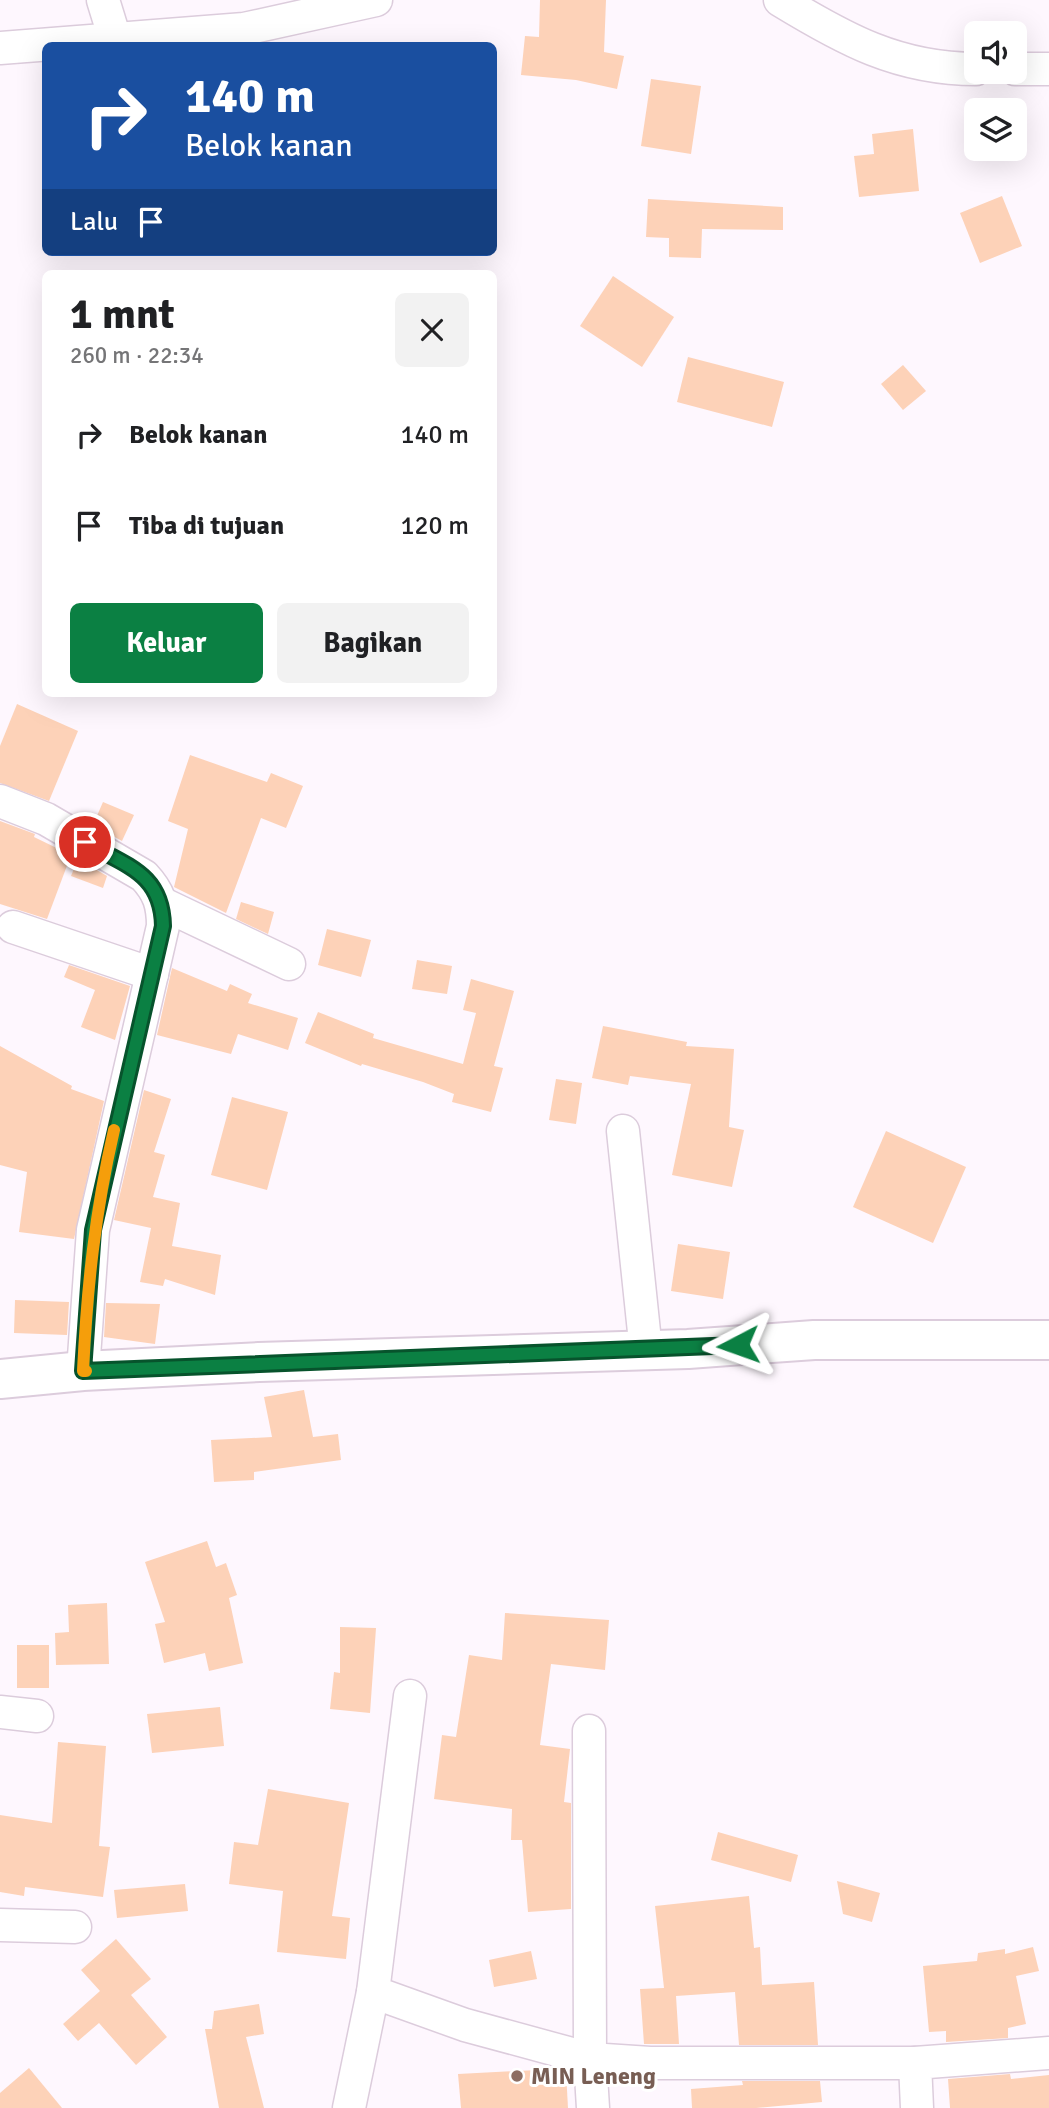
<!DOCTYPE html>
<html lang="id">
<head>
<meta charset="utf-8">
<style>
  :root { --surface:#fff; --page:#f2f2f2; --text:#202124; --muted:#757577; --accent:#0b8043 }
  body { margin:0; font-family:Signika,sans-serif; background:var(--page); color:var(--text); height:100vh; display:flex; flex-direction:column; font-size:26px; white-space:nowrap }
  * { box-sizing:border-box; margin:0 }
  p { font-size:23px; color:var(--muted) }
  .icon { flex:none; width:38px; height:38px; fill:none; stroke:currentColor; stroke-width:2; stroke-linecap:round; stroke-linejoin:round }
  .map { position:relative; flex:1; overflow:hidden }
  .drawer { position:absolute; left:42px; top:270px; width:455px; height:427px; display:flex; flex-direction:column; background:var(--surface); border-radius:10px; box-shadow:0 7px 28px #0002 }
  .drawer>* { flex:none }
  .guide { position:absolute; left:42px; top:42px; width:455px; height:214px; border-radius:10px; box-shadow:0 7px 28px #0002; background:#1a4fa0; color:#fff; overflow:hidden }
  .controls { position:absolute; left:964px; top:21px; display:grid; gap:14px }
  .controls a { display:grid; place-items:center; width:63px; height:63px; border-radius:10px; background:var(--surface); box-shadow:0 7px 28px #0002; font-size:35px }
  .pin { position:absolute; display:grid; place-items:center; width:60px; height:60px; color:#fff; margin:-30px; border:4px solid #fff; border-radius:50%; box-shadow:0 2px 7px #0007 }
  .me { position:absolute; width:77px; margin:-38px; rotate:266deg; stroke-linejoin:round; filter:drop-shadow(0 0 5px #0008) }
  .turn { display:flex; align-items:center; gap:24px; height:147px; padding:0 28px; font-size:32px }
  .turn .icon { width:91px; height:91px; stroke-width:2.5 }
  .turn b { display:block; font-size:49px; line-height:60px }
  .then { display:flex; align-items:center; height:66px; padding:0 28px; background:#0003; gap:14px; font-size:26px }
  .round { display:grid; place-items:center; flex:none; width:74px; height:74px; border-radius:10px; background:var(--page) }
  .head { display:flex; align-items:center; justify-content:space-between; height:119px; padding:0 28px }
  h1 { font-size:42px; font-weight:800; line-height:52px }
  .action { display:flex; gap:14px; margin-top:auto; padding:14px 28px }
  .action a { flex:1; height:80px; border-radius:10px; background:var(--accent); color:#fff; font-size:28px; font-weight:800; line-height:80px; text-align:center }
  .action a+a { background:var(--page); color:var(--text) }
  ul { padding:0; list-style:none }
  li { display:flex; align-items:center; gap:21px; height:91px; padding:0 28px }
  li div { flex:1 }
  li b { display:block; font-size:26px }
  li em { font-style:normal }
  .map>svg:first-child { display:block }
</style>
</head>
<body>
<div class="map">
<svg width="1049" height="2108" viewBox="0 0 1049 2108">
  <rect width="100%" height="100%" fill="#fef7fe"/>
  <g fill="#fdd2b8">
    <path d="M 540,0 L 606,0 L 604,52 L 624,56 L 617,89 L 576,80 L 521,75 L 525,36 L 539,37 Z"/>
    <path d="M 651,79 L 701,86 L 691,154 L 641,146 Z"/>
    <path d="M 913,129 L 919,191 L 859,197 L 854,156 L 874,154 L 872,134 Z"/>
    <path d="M 1002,196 L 1022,246 L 980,263 L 960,213 Z"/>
    <path d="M 648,199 L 783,207 L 783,230 L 702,229 L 701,258 L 669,257 L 669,238 L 646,237 Z"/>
    <path d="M 613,276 L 674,317 L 642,367 L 580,326 Z"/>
    <path d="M 688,357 L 784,382 L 772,427 L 677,402 Z"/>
    <path d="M 903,365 L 926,391 L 903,410 L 881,384 Z"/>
    <path d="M 17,704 L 78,731 L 49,801 L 0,783 L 0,746 Z"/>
    <path d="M 190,755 L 267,782 L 271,773 L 303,786 L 286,828 L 261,818 L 226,913 L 174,887 L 188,829 L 168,821 Z"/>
    <path d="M 103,802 L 134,815 L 122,841 L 93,825 Z"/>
    <path d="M 0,821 L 35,834 L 34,837 L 71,855 L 47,919 L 0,904 Z"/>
    <path d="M 78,859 L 107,876 L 103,888 L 71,876 Z"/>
    <path d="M 241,902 L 274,912 L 268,934 L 236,919 Z"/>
    <path d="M 327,929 L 371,940 L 361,977 L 318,965 Z"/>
    <path d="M 417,960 L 452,966 L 447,994 L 412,989 Z"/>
    <path d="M 69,965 L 130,986 L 115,1040 L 81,1027 L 95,990 L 64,977 Z"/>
    <path d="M 172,968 L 227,991 L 230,984 L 252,994 L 248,1003 L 298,1018 L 288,1050 L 238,1034 L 231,1054 L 157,1035 Z"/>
    <path d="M 471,979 L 514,991 L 494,1066 L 503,1068 L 491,1112 L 452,1102 L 454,1094 L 423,1082 L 362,1064 L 361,1066 L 305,1043 L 318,1012 L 374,1034 L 373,1038 L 463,1064 L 476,1013 L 463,1010 Z"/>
    <path d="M 603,1026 L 687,1042 L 686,1046 L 734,1049 L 729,1127 L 744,1130 L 732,1187 L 672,1175 L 691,1084 L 630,1076 L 628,1085 L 592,1078 Z"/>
    <path d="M 0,1046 L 72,1086 L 71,1089 L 104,1101 L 74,1239 L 19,1232 L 27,1172 L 0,1165 Z"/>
    <path d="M 556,1079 L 582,1083 L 576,1124 L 549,1120 Z"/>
    <path d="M 144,1090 L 171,1099 L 154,1152 L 165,1155 L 153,1197 L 180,1203 L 172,1246 L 221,1255 L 215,1295 L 165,1279 L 163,1286 L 140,1282 L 151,1228 L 114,1220 Z"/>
    <path d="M 232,1097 L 288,1112 L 267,1190 L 211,1175 Z"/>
    <path d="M 886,1131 L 966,1167 L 933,1243 L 853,1207 Z"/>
    <path d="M 678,1244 L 730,1252 L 723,1299 L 671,1291 Z"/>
    <path d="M 15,1300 L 69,1302 L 67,1335 L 14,1333 Z"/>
    <path d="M 106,1303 L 160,1304 L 155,1344 L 104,1337 Z"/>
    <path d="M 304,1390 L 313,1437 L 338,1434 L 341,1460 L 254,1472 L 254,1480 L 214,1482 L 211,1440 L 272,1437 L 264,1397 Z"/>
    <path d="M 207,1541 L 216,1567 L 226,1563 L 237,1595 L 229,1598 L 243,1663 L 209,1671 L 205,1653 L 164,1663 L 155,1624 L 165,1622 L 145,1562 Z"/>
    <path d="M 107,1603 L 109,1664 L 56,1665 L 55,1633 L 69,1632 L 68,1605 Z"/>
    <path d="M 505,1613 L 609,1620 L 605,1670 L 551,1664 L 540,1745 L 570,1749 L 564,1802 L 571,1803 L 571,1909 L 528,1912 L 522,1840 L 511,1840 L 512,1809 L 434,1799 L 442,1735 L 456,1737 L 469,1655 L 502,1660 Z"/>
    <path d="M 340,1627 L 376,1628 L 370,1713 L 330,1709 L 334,1672 L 340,1673 Z"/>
    <rect x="17" y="1645" width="32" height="43"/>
    <path d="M 220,1707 L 224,1746 L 152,1753 L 147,1714 Z"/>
    <path d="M 58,1742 L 106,1746 L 99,1846 L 110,1847 L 103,1897 L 25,1887 L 24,1896 L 0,1892 L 0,1815 L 52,1823 Z"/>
    <path d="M 268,1789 L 349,1803 L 332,1916 L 350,1918 L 346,1959 L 277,1952 L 283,1891 L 229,1884 L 234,1842 L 258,1845 Z"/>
    <path d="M 718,1832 L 798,1855 L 791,1882 L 711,1860 Z"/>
    <path d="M 837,1881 L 880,1893 L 872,1922 L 843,1914 Z"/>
    <path d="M 185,1884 L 188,1911 L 117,1918 L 114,1890 Z"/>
    <path d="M 749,1896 L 754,1948 L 760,1947 L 762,1985 L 814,1982 L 818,2045 L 739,2045 L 735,1992 L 676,1996 L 679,2044 L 644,2044 L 640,1989 L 664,1988 L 655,1906 Z"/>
    <path d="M 116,1939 L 151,1979 L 131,1995 L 167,2037 L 136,2065 L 99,2023 L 78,2041 L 63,2024 L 100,1991 L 81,1970 Z"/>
    <path d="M 1033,1947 L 1039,1971 L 1016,1976 L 1026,2024 L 1008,2028 L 1008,2038 L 946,2042 L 946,2031 L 929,2032 L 923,1966 L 977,1961 L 978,1953 L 1005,1949 L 1005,1954 Z"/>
    <path d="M 531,1951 L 537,1979 L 494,1987 L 489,1960 Z"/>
    <path d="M 259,2004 L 264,2034 L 246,2037 L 264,2108 L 219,2108 L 205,2029 L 212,2029 L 214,2011 Z"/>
    <path d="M 29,2068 L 62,2108 L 0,2108 L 0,2093 Z"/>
    <path d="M 557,2069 L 566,2072 L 568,2108 L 461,2108 L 458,2074 Z"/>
    <path d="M 1010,2074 L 1011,2079 L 1049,2075 L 1049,2108 L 950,2108 L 948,2079 Z"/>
    <path d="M 742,2081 L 820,2081 L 822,2102 L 756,2108 L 692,2108 L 691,2089 L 743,2085 Z"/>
  </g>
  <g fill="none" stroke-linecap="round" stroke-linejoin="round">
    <defs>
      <g id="street">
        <path d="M 103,0 L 115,39"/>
        <path d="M 780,0 C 844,39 898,69 976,69"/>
        <path d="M 0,48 L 244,29 L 376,0"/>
        <path d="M 1015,69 L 1049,69"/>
        <path d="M 0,801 L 46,819 L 144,876 C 159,892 163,905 163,926 L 93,1230 L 83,1371"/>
        <path d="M 163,904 L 289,964"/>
        <path d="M 13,927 L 152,974"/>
        <path d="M 623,1131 L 646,1351"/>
        <path d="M 410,1696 L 373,1992 L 465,2025 L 590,2059 L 593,2108"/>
        <path d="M 0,1712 L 37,1716"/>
        <path d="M 589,1731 L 590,2059 L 650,2063 L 915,2063"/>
        <path d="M 0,1925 L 75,1927"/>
        <path d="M 349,2108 L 373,1992"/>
        <path d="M 917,2108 L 915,2063 L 1049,2053"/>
      </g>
      <path id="secondary" d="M 0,1379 L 83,1371 L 259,1362 L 688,1349 L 814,1340 L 1049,1340"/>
    </defs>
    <use href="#street" stroke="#dcccdc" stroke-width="35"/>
    <use href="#secondary" stroke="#dcccdc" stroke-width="42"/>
    <use href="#street" stroke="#fff" stroke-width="32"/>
    <use href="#secondary" stroke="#fff" stroke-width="38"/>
  </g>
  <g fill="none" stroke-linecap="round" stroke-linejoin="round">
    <defs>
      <path id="route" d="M 85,842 C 126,866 162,873 163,926 L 93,1230 L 83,1371 L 738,1345"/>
    </defs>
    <use href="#route" stroke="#07532c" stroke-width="18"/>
    <use href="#route" stroke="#0b8043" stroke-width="12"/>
    <path stroke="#f59e0b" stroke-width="12" d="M 86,1371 L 83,1371 C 87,1288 95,1212 114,1130"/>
  </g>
  <circle fill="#8d6e63" stroke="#fff" stroke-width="2.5" cx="517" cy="2076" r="7"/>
  <g text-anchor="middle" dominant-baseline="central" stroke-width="6" stroke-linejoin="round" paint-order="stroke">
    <g font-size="24" font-weight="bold" fill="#785e54" stroke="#fff" text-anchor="start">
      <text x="531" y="2076">MIN Leneng</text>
    </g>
  </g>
</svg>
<div class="controls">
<a><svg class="icon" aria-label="sound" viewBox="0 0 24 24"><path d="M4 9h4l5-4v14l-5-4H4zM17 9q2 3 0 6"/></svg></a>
<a><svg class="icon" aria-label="layers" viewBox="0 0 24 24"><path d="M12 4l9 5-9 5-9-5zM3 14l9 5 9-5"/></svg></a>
</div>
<div class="pin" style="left:85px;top:842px;background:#d93025"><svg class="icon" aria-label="arrive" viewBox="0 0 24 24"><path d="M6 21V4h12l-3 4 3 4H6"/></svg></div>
<svg class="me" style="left:738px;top:1345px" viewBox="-20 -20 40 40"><path d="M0-17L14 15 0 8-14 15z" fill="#0b8043" stroke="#fff" stroke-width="4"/></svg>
<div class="guide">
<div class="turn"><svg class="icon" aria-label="right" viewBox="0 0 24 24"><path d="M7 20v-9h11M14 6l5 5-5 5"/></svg><div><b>140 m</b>Belok kanan</div></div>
<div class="then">Lalu<svg class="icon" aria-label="arrive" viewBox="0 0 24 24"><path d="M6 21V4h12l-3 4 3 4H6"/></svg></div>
</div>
<section class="drawer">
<div class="head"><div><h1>1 mnt</h1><p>260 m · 22:34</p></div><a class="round"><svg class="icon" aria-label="close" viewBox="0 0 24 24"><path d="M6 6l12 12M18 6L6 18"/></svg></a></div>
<ul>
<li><svg class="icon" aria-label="right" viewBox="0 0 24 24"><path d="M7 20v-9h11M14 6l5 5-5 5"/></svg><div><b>Belok kanan</b></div><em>140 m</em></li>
<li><svg class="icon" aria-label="arrive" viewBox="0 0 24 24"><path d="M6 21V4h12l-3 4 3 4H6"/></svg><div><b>Tiba di tujuan</b></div><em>120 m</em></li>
</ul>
<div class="action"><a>Keluar</a><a>Bagikan</a></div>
</section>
</div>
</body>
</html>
